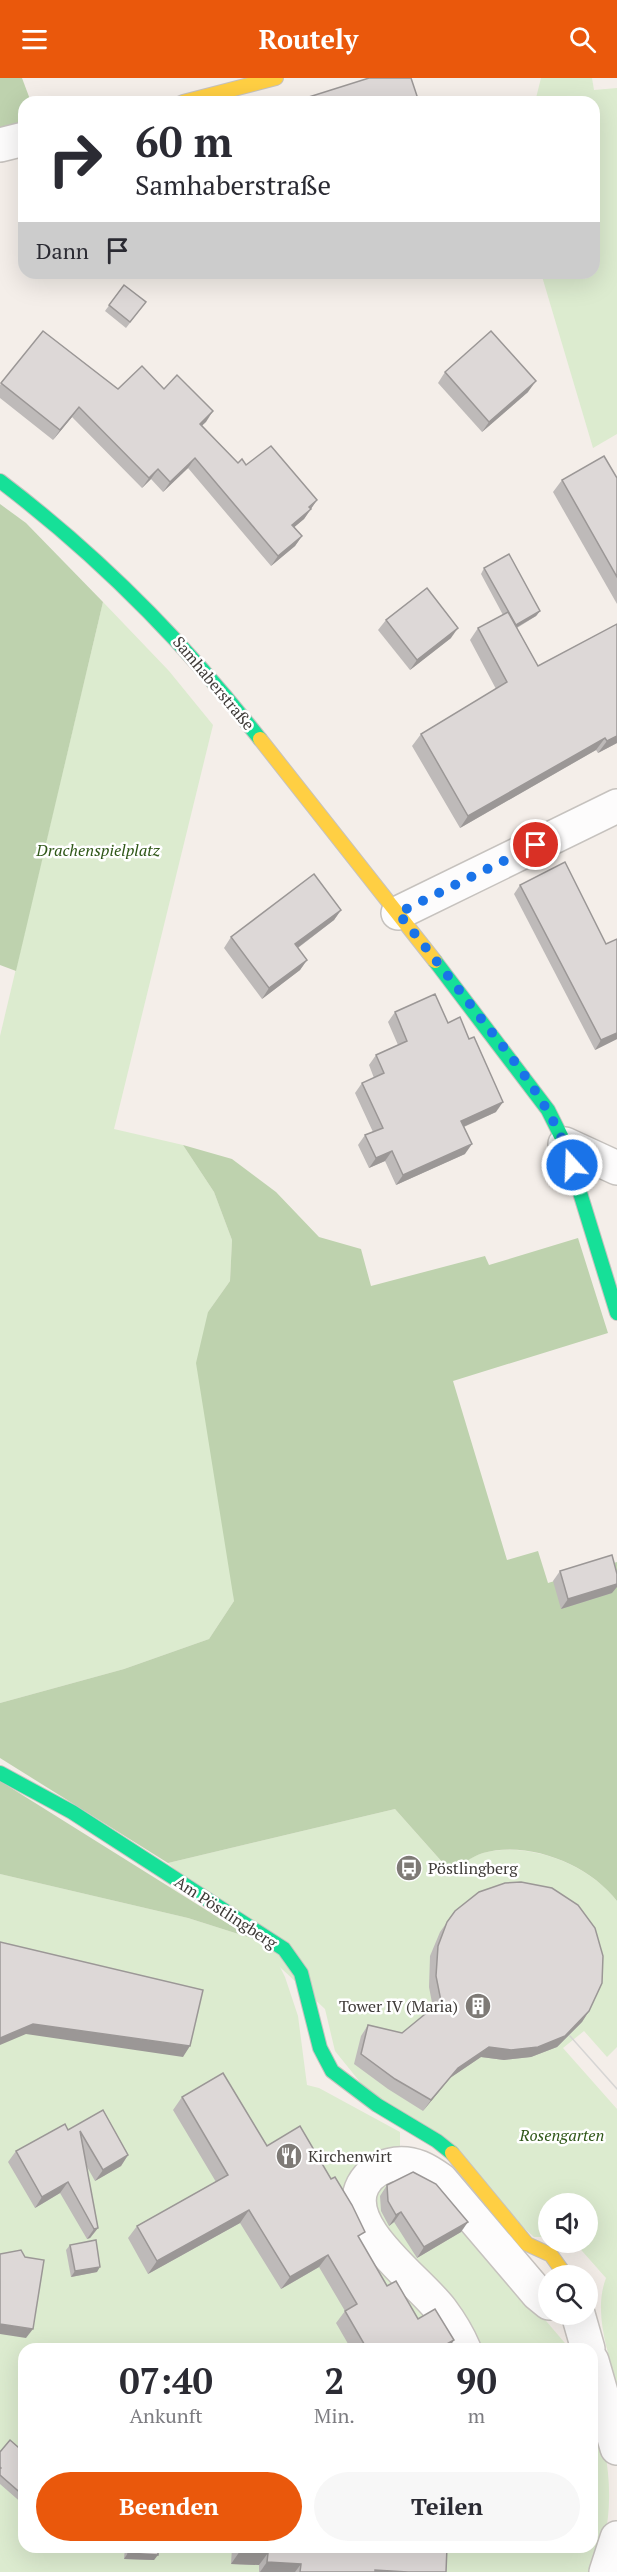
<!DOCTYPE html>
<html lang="de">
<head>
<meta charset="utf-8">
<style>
  :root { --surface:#fff; --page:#f7f7f7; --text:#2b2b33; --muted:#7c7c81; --accent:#ea580c }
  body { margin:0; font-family:"PT Serif",serif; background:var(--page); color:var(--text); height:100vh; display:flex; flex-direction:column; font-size:22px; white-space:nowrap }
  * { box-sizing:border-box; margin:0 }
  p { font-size:20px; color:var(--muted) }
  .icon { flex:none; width:33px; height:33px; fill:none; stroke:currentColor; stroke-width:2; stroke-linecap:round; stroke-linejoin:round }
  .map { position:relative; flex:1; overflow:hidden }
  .details { position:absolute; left:18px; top:2265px; width:580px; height:210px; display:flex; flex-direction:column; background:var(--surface); border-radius:18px; box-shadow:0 6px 24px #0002 }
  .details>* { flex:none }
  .banner { position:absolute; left:18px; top:18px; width:582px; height:183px; border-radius:18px; box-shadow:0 6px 24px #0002; background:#fff; color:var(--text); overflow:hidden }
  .tools { position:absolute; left:538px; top:2115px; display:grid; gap:12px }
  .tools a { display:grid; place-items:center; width:60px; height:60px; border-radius:50%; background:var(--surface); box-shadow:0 6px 24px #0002; font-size:30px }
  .pin { position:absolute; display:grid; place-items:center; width:51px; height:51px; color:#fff; margin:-26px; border:3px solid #fff; border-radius:50%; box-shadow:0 2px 6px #0007 }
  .me { position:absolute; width:66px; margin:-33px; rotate:340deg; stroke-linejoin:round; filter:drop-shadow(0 0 4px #0008) }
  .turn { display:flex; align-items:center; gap:21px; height:126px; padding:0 18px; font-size:27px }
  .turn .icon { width:78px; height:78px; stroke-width:2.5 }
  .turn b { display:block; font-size:42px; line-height:51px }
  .then { display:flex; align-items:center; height:57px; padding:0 18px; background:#0003; gap:12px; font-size:22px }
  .eta { display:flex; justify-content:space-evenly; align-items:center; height:102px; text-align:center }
  .eta b { font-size:36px; font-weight:800; line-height:42px }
  .primary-button { display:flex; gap:12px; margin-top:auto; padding:12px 18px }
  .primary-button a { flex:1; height:69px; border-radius:36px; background:var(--accent); color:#fff; font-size:24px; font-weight:800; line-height:69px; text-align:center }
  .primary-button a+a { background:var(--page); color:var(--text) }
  header { display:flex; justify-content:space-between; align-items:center; height:78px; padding:0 18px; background:var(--accent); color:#fff; font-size:27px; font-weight:800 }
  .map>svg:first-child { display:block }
</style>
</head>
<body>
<header><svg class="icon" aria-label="menu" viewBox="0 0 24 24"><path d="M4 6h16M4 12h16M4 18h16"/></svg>Routely<svg class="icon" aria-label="search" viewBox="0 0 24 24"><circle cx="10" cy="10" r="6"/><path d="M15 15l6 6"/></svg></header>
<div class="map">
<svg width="617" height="2494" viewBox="0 0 617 2494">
  <rect width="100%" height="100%" fill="#f4eee9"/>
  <g fill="#dcebcf">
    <path d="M 541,0 L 592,0 L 594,12 L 617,10 L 617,356 L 593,370 L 541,195 L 594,195 L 594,24 L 535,24 Z"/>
    <path d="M 103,524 L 169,593 L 213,647 L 114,1051 L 183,1067 L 214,1114 L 232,1162 L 230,1203 L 208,1234 L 234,1523 L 209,1561 L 124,1591 L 0,1625 L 0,958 Z"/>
    <path d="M 395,1731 L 450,1793 C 460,1787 472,1778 483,1775 C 528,1763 589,1786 617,1823 L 617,1969 L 607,1979 L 584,1953 L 563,1970 L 617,2031 L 617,2307 C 608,2274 593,2234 606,2200 L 575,2165 L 588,2164 L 588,2126 L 549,2126 L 549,2159 L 534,2159 L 360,2004 L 335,1973 L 325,1931 L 168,1785 Z"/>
    <path d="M 0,1796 L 188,1840 L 251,1860 L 273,1875 L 285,1899 L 298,1938 L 307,2007 L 319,2010 L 400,2054 L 400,2075 L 348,2110 L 452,2271 L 24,2271 L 24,2469 L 592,2469 L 593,2324 C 611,2386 617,2432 595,2494 L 0,2494 Z"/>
    <path d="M 391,2098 L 411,2098 L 495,2183 L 570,2271 L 474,2271 L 416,2185 L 386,2147 L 373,2125 L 378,2110 Z"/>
  </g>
  <g fill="#bed2ae">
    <path d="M 0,0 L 22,0 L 31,24 L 24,24 L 24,53 L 0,59 Z"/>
    <path d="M 0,426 L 26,445 L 103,524 L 16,893 L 0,887 Z"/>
    <path d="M 183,1067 L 232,1081 L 276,1114 L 319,1159 L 361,1171 L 371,1208 L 485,1178 L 489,1187 L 578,1160 L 608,1255 L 453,1303 L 507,1482 L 538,1473 L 548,1505 L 617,1484 L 617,1823 C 589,1786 528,1762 483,1775 C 472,1778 460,1788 451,1794 L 395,1731 L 168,1785 L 0,1680 L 0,1625 L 124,1591 L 209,1561 L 234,1523 L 196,1285 L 208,1234 L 230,1203 L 232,1162 L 214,1114 Z"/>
    <path d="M 0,1703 L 251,1860 L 188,1840 L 0,1796 Z"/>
  </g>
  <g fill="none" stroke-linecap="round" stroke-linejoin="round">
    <defs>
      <g id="street">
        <path d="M 0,67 L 24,61"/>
        <path d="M 398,835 L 617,728"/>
        <path d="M 565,1066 L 617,1090"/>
        <path d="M 578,2236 L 588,2271"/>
        <path d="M 464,2271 C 458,2257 450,2244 441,2232 C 419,2202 341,2149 363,2107 C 370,2094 381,2088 396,2086 C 414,2084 427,2092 441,2102 L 538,2216 L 549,2225"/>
        <path d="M 592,2283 L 617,2370"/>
        <path d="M 606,2494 L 617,2460"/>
      </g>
      <g id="fast">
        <path d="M 0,403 C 99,478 184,564 260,661"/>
        <path d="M 435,883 L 548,1032 L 565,1066 L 617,1235"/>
        <path d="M 0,1695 L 72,1734 L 284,1871 L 301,1895 L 320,1970 L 332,1993 L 377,2027 L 437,2063 L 452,2075"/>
      </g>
      <g id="slow">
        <path d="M 183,24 L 276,0"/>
        <path d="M 260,661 L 435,883"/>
        <path d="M 452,2075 L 527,2166 L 551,2177 L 566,2198"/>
      </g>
    </defs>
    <use href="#street" stroke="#c6c2be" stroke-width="36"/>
    <use href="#fast" stroke="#c6c2be" stroke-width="16"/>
    <use href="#slow" stroke="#c6c2be" stroke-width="16"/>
    <use href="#street" stroke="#fdfcfc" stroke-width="33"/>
    <use href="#fast" stroke="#16e098" stroke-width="14"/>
    <use href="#slow" stroke="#ffcf43" stroke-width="14"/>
    <path stroke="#d6d5d4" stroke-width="1.5" d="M 570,1958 L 617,2011"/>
  </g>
  <g fill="#bebab9">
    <path d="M 124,207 L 146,224 L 126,250 L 105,233 Z"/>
    <path d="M 43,253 L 118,311 L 164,311 L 213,333 L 202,347 L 238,385 L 246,387 L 317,422 L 304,441 L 294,449 L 302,458 L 295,468 L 271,488 L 188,390 L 163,414 L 151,401 L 142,410 L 72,339 L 53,362 L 0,320 L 0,307 Z"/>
    <path d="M 445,294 L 528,314 L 482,354 L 438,305 Z"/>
    <path d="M 617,400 L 617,526 L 553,414 L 562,402 Z"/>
    <path d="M 484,490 L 540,533 L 536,538 L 517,550 L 538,588 L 617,546 L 617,665 L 598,675 L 596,672 L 460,750 L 412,668 L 421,656 L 496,611 L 470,562 L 478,550 L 503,537 L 481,496 Z"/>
    <path d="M 386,542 L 451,560 L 410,592 L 378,552 Z"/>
    <path d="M 520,807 L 606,866 L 617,961 L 595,972 L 514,816 Z"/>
    <path d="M 341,832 L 334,842 L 298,870 L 307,882 L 300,892 L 262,921 L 224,870 L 231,859 Z"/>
    <path d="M 395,934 L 448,945 L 496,1034 L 464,1049 L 465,1076 L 396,1107 L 385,1083 L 369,1090 L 358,1067 L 365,1057 L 373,1054 L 355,1015 L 362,1005 L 374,1000 L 369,987 L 376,977 L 398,967 L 388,944 Z"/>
    <path d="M 560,1493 L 612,1515 L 561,1531 L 553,1503 Z"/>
    <path d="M 455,1833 L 589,1933 L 582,1944 L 557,1969 L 531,1979 L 504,1982 L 481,1979 L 450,2000 L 423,2033 L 388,2011 L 354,1986 L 361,1958 L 368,1947 L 402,1955 L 433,1930 L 429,1909 L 430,1878 L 440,1854 Z"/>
    <path d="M 182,2019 L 267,2068 L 360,2162 L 387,2208 L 418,2241 L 454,2262 L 448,2271 L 351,2271 L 336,2245 L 345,2233 L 319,2189 L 281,2211 L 240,2145 L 148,2196 L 128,2160 L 137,2148 L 216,2104 L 173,2032 Z"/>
    <path d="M 103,2032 L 128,2077 L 121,2088 L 95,2103 L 86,2087 L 98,2150 L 90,2160 L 87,2161 L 60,2115 L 35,2130 L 8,2084 L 16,2073 L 68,2052 Z"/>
    <path d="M 387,2107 L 461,2154 L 417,2180 L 394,2144 L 389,2148 L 381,2133 L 380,2118 Z"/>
    <path d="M 70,2167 L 97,2194 L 71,2199 L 66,2172 Z"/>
    <path d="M 24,2363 L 24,2427 L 0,2406 L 0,2374 L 18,2369 Z"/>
    <path d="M 125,2469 L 158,2469 L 154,2482 L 124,2481 Z"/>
    <path d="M 232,2469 L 447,2469 L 446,2494 L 259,2494 L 259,2487 L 231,2486 Z"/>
  </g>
  <g fill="#9b9796">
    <path d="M 536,303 L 528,314 L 482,354 L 489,344 Z"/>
    <path d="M 79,329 L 72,339 L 53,362 L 60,352 Z"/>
    <path d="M 213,333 L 206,344 L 193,356 L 200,346 Z"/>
    <path d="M 195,380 L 188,390 L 163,414 L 170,404 Z"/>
    <path d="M 158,391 L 151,401 L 142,410 L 149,400 Z"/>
    <path d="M 317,422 L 304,441 L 285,457 L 292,447 Z"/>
    <path d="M 302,458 L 295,468 L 271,488 L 278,478 Z"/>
    <path d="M 540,533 L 536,538 L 512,552 L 516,547 Z"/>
    <path d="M 458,550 L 451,560 L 410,592 L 417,582 Z"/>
    <path d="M 617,658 L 617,665 L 598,675 L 607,663 Z"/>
    <path d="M 605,660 L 596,672 L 460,750 L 468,738 Z"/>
    <path d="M 341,832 L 334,842 L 288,877 L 295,866 Z"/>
    <path d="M 307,882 L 300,892 L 262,921 L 269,910 Z"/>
    <path d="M 617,955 L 617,961 L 595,972 L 601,962 Z"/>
    <path d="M 503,1024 L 496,1034 L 454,1053 L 461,1043 Z"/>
    <path d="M 472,1066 L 465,1076 L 396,1107 L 403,1097 Z"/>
    <path d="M 392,1073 L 385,1083 L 369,1090 L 376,1080 Z"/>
    <path d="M 617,1506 L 617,1509 L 612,1515 L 561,1531 L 568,1521 Z"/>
    <path d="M 589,1933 L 582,1944 L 557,1969 L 531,1979 L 504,1982 L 481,1979 L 450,2000 L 423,2033 L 431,2022 L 458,1990 L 489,1969 Z"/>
    <path d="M 33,1946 L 190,1968 L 183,1979 L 26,1956 L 0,1967 L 0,1960 Z"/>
    <path d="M 128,2077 L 121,2088 L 95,2103 L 103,2092 Z"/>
    <path d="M 68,2104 L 60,2115 L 35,2130 L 42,2119 Z"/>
    <path d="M 249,2132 L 240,2145 L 148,2196 L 157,2183 Z"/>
    <path d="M 401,2134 L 394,2144 L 389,2148 L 396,2137 Z"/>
    <path d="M 468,2144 L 461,2154 L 417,2180 L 424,2169 Z"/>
    <path d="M 98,2150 L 90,2160 L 87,2161 L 94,2151 Z"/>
    <path d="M 328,2177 L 319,2189 L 281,2211 L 290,2199 Z"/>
    <path d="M 100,2189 L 97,2194 L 71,2199 L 75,2193 Z"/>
    <path d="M 0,2246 L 33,2251 L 26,2260 L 0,2256 Z"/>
    <path d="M 454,2262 L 448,2271 L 438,2271 Z"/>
    <path d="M 240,2473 L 268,2475 L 259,2487 L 231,2486 Z"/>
    <path d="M 128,2475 L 158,2477 L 154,2482 L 124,2481 Z"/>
    <path d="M 267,2484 L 301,2486 L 295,2494 L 260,2494 Z"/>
    <path d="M 375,2492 L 408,2494 L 373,2494 Z"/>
  </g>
  <g fill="#ddd8d7" stroke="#9b9796" stroke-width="1.5">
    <path d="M 369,0 L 411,0 L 419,24 L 293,24 Z"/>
    <path d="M 124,207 L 146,224 L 130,244 L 109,227 Z"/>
    <path d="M 43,253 L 118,311 L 142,288 L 164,311 L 177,297 L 213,333 L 200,346 L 238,385 L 242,381 L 246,387 L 271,368 L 317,422 L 309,429 L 311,431 L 292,447 L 302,458 L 278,478 L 195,380 L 170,404 L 158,391 L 149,400 L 79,329 L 60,352 L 1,305 Z"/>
    <path d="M 491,253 L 536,303 L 489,344 L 445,294 Z"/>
    <path d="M 604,378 L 617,400 L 617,499 L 562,402 Z"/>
    <path d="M 509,476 L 540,533 L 516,547 L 484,490 Z"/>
    <path d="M 427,510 L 458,550 L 417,582 L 386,542 Z"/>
    <path d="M 508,534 L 538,588 L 617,546 L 617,658 L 607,663 L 605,660 L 468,738 L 421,656 L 507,604 L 478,550 Z"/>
    <path d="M 565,784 L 606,866 L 617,861 L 617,955 L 601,962 L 520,807 Z"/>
    <path d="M 314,796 L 341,832 L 295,866 L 307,882 L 269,910 L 231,859 Z"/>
    <path d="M 435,916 L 448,945 L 460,939 L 469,961 L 474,959 L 503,1024 L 461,1043 L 472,1066 L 403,1097 L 392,1073 L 376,1080 L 365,1057 L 383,1050 L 362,1005 L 384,995 L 376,977 L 407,963 L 395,934 Z"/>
    <path d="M 612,1477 L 617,1496 L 617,1506 L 568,1521 L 560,1493 Z"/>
    <path d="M 521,1804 L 552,1810 L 578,1827 L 595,1850 L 603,1878 L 602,1905 L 589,1933 L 565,1958 L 538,1969 L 511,1972 L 489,1969 L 458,1990 L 431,2022 L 395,2001 L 361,1976 L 368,1947 L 402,1955 L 441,1923 L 436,1898 L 438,1868 L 447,1844 L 455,1833 L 479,1814 L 505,1805 Z"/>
    <path d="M 0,1864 L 203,1912 L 190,1968 L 33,1946 L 0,1960 Z"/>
    <path d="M 223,1995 L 267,2068 L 300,2048 L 331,2101 L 335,2099 L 352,2127 L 365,2154 L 358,2158 L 387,2208 L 396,2203 L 418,2241 L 435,2231 L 454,2262 L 438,2271 L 367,2271 L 345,2233 L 357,2226 L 328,2177 L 290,2199 L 249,2132 L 157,2183 L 137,2148 L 228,2097 L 182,2019 Z"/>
    <path d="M 103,2032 L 128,2077 L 103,2092 L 80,2053 L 98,2150 L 94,2151 L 68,2104 L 42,2119 L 16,2073 L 65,2046 L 68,2052 Z"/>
    <path d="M 413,2094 L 436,2106 L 468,2144 L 424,2169 L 401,2134 L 396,2137 L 388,2123 L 387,2107 Z"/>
    <path d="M 96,2162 L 100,2189 L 75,2193 L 70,2167 Z"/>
    <path d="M 21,2172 L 25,2179 L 44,2182 L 33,2251 L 0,2246 L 0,2176 Z"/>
    <path d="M 211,2267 L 249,2270 L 249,2271 L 210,2271 Z"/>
    <path d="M 10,2362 L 18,2369 L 24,2363 L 24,2418 L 0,2397 L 0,2391 L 1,2390 L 0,2389 L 0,2374 Z"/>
    <path d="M 128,2469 L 158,2469 L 158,2477 L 128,2475 Z"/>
    <path d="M 240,2469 L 447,2469 L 446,2494 L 408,2494 L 375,2492 L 375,2494 L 300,2494 L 301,2486 L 267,2484 L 268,2475 L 240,2473 Z"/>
  </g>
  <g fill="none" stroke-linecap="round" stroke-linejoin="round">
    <path stroke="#1a73e8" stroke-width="10" stroke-dasharray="0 18" d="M 536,767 L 398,835 C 428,872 457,909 486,947 C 520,990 555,1034 572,1087"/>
  </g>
  <defs>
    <symbol id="bus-disc" viewBox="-11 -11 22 22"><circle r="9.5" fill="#7e7a76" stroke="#fff"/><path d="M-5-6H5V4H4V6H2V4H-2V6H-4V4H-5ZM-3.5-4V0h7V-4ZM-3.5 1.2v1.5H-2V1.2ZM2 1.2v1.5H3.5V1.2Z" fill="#fff"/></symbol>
    <symbol id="building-disc" viewBox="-11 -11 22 22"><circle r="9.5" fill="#7e7a76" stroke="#fff"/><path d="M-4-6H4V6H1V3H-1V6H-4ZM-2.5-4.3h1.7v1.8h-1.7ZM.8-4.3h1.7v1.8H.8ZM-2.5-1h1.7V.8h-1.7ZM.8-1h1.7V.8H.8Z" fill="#fff"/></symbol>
    <symbol id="restaurant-disc" viewBox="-11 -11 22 22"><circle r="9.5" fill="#7e7a76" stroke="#fff"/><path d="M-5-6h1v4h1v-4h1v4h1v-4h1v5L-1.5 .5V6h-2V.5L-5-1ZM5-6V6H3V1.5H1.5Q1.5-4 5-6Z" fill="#fff"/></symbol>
  </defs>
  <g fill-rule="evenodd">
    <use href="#bus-disc" x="394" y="1775" width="30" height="30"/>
    <use href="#building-disc" x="463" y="1913" width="30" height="30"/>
    <use href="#restaurant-disc" x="274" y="2063" width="30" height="30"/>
  </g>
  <g text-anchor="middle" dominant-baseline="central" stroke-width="5" stroke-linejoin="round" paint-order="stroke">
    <g font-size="16" fill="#3f3b38" stroke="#fff">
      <text transform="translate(214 605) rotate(50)">Samhaberstraße</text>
      <text transform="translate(226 1834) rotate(33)">Am Pöstlingberg</text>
    </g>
    <g font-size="16" font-style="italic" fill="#2f5718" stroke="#fff">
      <text x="98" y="772">Drachenspielplatz</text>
      <text x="562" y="2057">Rosengarten</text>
    </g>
    <g font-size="16" fill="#3f3b38" stroke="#fff" text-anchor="start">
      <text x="428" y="1790">Pöstlingberg</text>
      <text x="458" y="1928" text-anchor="end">Tower IV (Maria)</text>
      <text x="308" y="2078">Kirchenwirt</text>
    </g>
  </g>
</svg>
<div class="tools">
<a><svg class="icon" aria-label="sound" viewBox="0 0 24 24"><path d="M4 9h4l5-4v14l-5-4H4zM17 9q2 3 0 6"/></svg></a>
<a><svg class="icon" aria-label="search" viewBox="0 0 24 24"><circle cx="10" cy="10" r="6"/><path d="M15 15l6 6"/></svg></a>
</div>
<div class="pin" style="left:536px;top:767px;background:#d93025"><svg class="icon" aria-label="arrive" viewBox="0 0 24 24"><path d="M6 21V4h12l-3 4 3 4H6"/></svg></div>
<svg class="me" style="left:572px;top:1087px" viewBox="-20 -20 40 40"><circle r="17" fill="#1a73e8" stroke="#fff" stroke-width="3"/><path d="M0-11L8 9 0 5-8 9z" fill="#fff"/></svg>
<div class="banner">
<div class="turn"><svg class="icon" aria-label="right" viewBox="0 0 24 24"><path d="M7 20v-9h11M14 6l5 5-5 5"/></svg><div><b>60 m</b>Samhaberstraße</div></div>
<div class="then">Dann<svg class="icon" aria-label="arrive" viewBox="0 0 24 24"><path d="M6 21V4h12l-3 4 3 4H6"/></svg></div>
</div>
<section class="details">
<div class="eta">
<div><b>07:40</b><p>Ankunft</p></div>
<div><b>2</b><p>Min.</p></div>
<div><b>90</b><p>m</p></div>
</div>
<div class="primary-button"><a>Beenden</a><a>Teilen</a></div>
</section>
</div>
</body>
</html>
